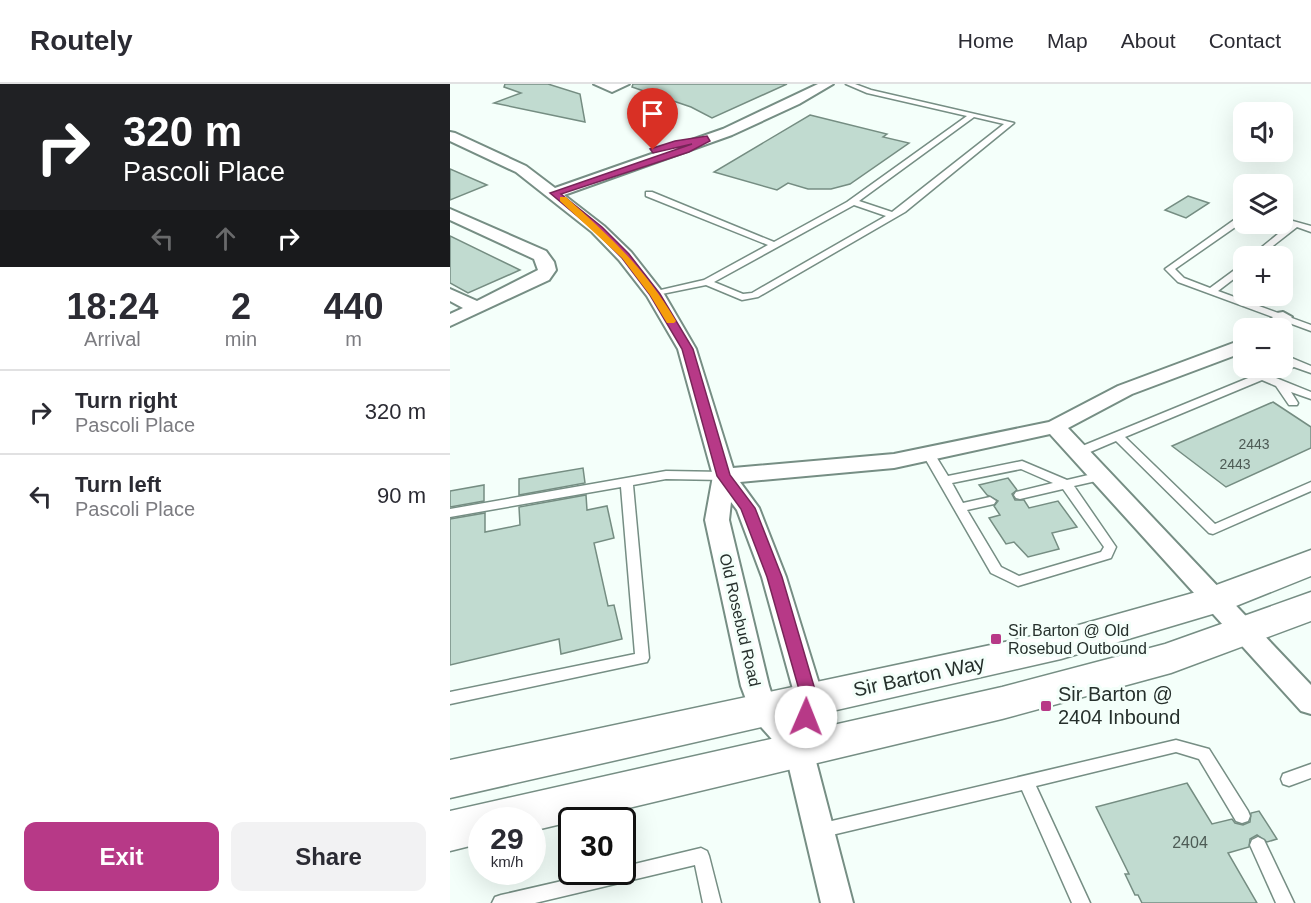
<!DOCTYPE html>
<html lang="en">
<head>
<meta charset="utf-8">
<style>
  :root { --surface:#fff; --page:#f2f2f3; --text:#2b2b33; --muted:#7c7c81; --line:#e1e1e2; --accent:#b73987 }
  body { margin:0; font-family:Helvetica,sans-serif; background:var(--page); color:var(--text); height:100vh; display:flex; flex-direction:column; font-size:22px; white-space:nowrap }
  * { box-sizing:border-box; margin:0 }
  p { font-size:20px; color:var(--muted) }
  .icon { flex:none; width:33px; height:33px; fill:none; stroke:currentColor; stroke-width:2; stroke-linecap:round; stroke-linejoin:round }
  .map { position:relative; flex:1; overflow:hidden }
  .side { display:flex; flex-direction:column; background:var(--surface); width:450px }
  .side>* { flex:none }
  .hud { background:#202124; color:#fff; overflow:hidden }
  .buttons { position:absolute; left:783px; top:18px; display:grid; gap:12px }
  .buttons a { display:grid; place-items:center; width:60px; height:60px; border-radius:12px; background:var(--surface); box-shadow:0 6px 24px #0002; font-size:30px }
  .speed { position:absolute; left:18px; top:723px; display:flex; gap:12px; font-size:30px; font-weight:700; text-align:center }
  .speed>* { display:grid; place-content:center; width:78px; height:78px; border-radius:50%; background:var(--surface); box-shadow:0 6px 24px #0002; line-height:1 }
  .speed small { font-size:15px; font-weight:400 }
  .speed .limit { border:3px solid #111; border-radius:9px; background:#fff; color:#111 }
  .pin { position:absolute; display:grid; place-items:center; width:51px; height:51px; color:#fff; margin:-62px -26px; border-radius:50% 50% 50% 0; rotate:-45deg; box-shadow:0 0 6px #0007 }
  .pin .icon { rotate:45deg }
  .me { position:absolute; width:66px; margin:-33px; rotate:1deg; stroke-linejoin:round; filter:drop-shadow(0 0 4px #0008) }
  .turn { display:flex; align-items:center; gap:21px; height:126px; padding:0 24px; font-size:27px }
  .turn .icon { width:78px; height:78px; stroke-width:2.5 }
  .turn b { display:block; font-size:42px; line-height:51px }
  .lanes { display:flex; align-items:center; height:57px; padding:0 24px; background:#0003; justify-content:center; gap:30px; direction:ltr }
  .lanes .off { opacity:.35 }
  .eta { display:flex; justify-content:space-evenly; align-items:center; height:102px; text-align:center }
  .eta b { font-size:36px; font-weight:600; line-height:42px }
  .action { display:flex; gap:12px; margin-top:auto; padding:12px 24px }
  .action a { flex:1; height:69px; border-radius:12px; background:var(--accent); color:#fff; font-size:24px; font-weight:600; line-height:69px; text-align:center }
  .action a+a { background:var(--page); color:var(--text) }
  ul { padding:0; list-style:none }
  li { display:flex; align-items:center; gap:18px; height:84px; padding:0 24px; border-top:2px solid var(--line) }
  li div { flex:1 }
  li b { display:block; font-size:22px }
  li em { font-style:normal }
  header { display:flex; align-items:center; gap:36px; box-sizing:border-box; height:84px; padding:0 30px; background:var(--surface); border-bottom:2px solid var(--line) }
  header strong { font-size:28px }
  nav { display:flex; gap:33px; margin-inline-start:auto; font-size:21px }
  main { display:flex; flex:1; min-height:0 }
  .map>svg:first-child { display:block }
</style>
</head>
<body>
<header>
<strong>Routely</strong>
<nav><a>Home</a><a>Map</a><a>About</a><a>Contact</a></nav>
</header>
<main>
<section class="side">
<div class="hud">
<div class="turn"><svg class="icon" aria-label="right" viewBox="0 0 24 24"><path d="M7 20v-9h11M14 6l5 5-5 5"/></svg><div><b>320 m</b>Pascoli Place</div></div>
<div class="lanes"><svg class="icon off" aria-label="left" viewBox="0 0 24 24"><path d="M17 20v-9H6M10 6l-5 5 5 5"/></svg><svg class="icon off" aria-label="ahead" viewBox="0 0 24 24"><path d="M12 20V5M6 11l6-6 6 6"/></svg><svg class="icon" aria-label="right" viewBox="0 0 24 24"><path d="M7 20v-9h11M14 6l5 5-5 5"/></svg></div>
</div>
<div class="eta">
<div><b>18:24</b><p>Arrival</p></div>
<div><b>2</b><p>min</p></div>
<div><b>440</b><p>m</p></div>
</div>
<ul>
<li><svg class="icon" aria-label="right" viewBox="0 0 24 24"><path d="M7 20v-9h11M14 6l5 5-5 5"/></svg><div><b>Turn right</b><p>Pascoli Place</p></div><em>320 m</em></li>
<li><svg class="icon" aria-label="left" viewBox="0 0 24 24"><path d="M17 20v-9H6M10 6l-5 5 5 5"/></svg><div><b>Turn left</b><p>Pascoli Place</p></div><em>90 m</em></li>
</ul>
<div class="action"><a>Exit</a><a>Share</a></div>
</section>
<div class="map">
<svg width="861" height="819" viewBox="0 0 861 819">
  <rect width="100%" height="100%" fill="#f4fffa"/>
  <g fill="#c1dbd0" stroke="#758d82" stroke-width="1.5">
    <path d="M 55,0 L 98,0 L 130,10 L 135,38 L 44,19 L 71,9 L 54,3 Z"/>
    <path d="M 183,0 L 337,0 L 262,34 L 241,23 L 182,3 Z"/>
    <path d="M 360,31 L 437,50 L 433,53 L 459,59 L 400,100 L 381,105 L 358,105 L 338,99 L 327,106 L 264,88 Z"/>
    <path d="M 0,85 L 37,101 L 0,116 Z"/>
    <path d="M 738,112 L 759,119 L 736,134 L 715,126 Z"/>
    <path d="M 0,152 L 70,186 L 18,209 L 0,199 Z"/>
    <path d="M 823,318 L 861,343 L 861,364 L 776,403 L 722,362 Z"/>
    <path d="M 133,384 L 135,399 L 69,411 L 69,395 Z"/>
    <path d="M 558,394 L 567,406 L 562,410 L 565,416 L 574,416 L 579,424 L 608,417 L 627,443 L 602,449 L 609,465 L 578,473 L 564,458 L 556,460 L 539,434 L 550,431 L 544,422 L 548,417 L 537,411 L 529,401 Z"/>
    <path d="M 34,401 L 34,417 L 0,423 L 0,407 Z"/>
    <path d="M 136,411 L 137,426 L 157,422 L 164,454 L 144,459 L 158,522 L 164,521 L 172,555 L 111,570 L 109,555 L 0,581 L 0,435 L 35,429 L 35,448 L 70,441 L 69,423 Z"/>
    <path d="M 737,699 L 762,740 L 782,735 L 785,739 L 793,741 L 800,738 L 801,729 L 809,727 L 827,755 L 817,758 L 807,751 L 800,755 L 799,763 L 778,769 L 807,819 L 692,819 L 688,811 L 685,811 L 675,790 L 679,790 L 646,723 Z"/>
  </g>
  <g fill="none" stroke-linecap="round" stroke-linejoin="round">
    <defs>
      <g id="lane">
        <path d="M 396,0 L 405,0 L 421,6 L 564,39 L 455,128 L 308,213 L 292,216 L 256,201 L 202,212 L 202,208 L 254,196 L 318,161 L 196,112 L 196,108 L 202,108 L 324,158 L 397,118 L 517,32 L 417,9 ZM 524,33 L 554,40 L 442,128 L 409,117 ZM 404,121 L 436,132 L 302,209 L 293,210 L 264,198 Z"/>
        <path d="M 791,131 L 794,131 L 794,137 L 725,185 L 734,194 L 760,204 L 794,179 L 794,187 L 768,207 L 861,241 L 861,247 L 728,198 L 715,185 Z"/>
        <path d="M 832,134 L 861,142 L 861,148 L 847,143 L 810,172 L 801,172 L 839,141 L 832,139 Z"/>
        <path d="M 832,270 L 861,282 L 861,289 L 844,283 L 821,292 L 861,308 L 861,315 L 841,308 L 848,319 L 847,321 L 839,321 L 826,302 L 812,296 L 675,353 L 765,440 L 861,398 L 861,407 L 763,450 L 759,449 L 666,357 L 633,371 L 625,371 L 623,368 L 625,365 L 808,290 L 824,284 L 832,284 L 832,280 L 836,279 L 832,277 Z"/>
        <path d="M 478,365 L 482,366 L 498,392 L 572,377 L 617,396 L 651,388 L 655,389 L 657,392 L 655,395 L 624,402 L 666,463 L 661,474 L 568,502 L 541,489 L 472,369 ZM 571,385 L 603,399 L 566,408 L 564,411 L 566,414 L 570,415 L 613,405 L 654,463 L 651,468 L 569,492 L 551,483 L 517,426 L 544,420 L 546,417 L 540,413 L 513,419 L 502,399 Z"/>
        <path d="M 216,387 L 274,388 L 280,392 L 274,396 L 216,395 L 183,401 L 199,574 L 197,578 L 0,620 L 0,608 L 185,570 L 171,403 L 0,433 L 0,425 Z"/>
        <path d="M 726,656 L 759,665 L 798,727 L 800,732 L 798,737 L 792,739 L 786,737 L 749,675 L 726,668 L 586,702 L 640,819 L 622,819 L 572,706 L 369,754 L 363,752 L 361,747 L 363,742 L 369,740 Z"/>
        <path d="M 861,680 L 861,694 L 839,702 L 833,700 L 831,695 L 833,690 Z"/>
        <path d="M 808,753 L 814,756 L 844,819 L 826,819 L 800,761 L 802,756 Z"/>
        <path d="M 251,764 L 257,767 L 259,772 L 271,819 L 253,819 L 245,781 L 85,819 L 42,819 L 45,813 L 51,811 L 151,788 L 172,788 L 172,783 Z"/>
      </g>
      <g id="street">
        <path d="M 144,0 L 179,0 L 162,8 Z"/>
        <path d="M 368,0 L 383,0 L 349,20 L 282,51 L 114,111 L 154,142 L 181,168 L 214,210 L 246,265 L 283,384 L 444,370 L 599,338 L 668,302 L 794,255 L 794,268 L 682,310 L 618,344 L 861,601 L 861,630 L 851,627 L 600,350 L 444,384 L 290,398 L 309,424 L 336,493 L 374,616 L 363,666 L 403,819 L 371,819 L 336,671 L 303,634 L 291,602 L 255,436 L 263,392 L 228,265 L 197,212 L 169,176 L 142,148 L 66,88 L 0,57 L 0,48 L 5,49 L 76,82 L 105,104 L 273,45 ZM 281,418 L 287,426 L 312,493 L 346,616 L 341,638 L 325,620 L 319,602 L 279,436 Z"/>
        <path d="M 0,125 L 96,167 L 104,178 L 106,186 L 99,196 L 0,242 L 0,230 L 13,224 L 0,217 L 0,205 L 27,217 L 88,186 L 84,175 L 0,136 Z"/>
        <path d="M 833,228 L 842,233 L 831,244 L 812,244 L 827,229 Z"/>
      </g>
      <g id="secondary">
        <path d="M 861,466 L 861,492 L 776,526 L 611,575 L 0,714 L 0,676 L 611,546 L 750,507 Z"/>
        <path d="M 861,508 L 861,537 L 721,589 L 552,635 L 82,747 L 82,736 L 32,736 L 32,759 L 0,767 L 0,727 L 552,603 L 715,560 Z"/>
      </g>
    </defs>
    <use href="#lane" stroke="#768e84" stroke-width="3"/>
    <use href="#street" stroke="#768e84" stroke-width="4"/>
    <use href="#secondary" stroke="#768e84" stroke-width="3"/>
    <use href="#lane" fill="#fff" fill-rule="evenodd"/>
    <use href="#street" fill="#fff" fill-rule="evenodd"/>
    <use href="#secondary" fill="#fff" fill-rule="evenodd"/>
  </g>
  <path fill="#b73987" stroke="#772558" stroke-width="1.5" d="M 257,52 L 260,57 L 239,68 L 111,110 L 152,143 L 179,170 L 210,210 L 243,265 L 280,391 L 305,424 L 332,493 L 368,616 L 362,638 L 350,638 L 348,633 L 352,616 L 317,493 L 291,425 L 267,392 L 232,265 L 200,211 L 172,174 L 145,147 L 100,109 L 242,60 L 203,69 L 200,65 L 225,57 Z"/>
  <path fill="#f59e0b" d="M 110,113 L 116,113 C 162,155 194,183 226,237 L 224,239 L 217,239 L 200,211 L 172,174 L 110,117 Z"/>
  <g fill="#b73987" stroke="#f4fffa" stroke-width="2">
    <rect x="540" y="549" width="12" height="12" rx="3"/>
    <rect x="590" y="616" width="12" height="12" rx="3"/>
  </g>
  <g text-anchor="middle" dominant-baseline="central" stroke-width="6" stroke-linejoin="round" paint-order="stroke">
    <g font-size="14" fill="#4d5b55">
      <text x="804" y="360">2443</text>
      <text x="785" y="380">2443</text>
    </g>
    <g font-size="16" fill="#26302c" stroke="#f4fffa">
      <text transform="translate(290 536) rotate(77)">Old Rosebud Road</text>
    </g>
    <g font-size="16" fill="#26302c" stroke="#f4fffa" text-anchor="start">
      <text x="558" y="546">Sir Barton @ Old<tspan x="558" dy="18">Rosebud Outbound</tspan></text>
    </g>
    <g font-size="16" fill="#4d5b55">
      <text x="740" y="758">2404</text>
    </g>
    <g font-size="20" fill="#26302c" stroke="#f4fffa">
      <text transform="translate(469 592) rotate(-12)">Sir Barton Way</text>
    </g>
    <g font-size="20" fill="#26302c" stroke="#f4fffa" text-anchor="start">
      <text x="608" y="610">Sir Barton @<tspan x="608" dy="23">2404 Inbound</tspan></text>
    </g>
  </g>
</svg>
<div class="buttons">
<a><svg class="icon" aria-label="sound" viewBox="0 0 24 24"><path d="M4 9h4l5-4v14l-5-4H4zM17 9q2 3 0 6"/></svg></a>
<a><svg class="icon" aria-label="layers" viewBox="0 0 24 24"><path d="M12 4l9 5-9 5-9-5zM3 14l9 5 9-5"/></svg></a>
<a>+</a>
<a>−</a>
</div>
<div class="speed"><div>29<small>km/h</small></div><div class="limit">30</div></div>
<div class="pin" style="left:203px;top:66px;background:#d93025"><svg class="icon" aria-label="arrive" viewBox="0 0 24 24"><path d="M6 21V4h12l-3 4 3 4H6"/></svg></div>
<svg class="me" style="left:356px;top:633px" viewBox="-20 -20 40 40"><circle r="19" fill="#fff"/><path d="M0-13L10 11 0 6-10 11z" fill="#b73987"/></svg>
</div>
</main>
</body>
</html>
